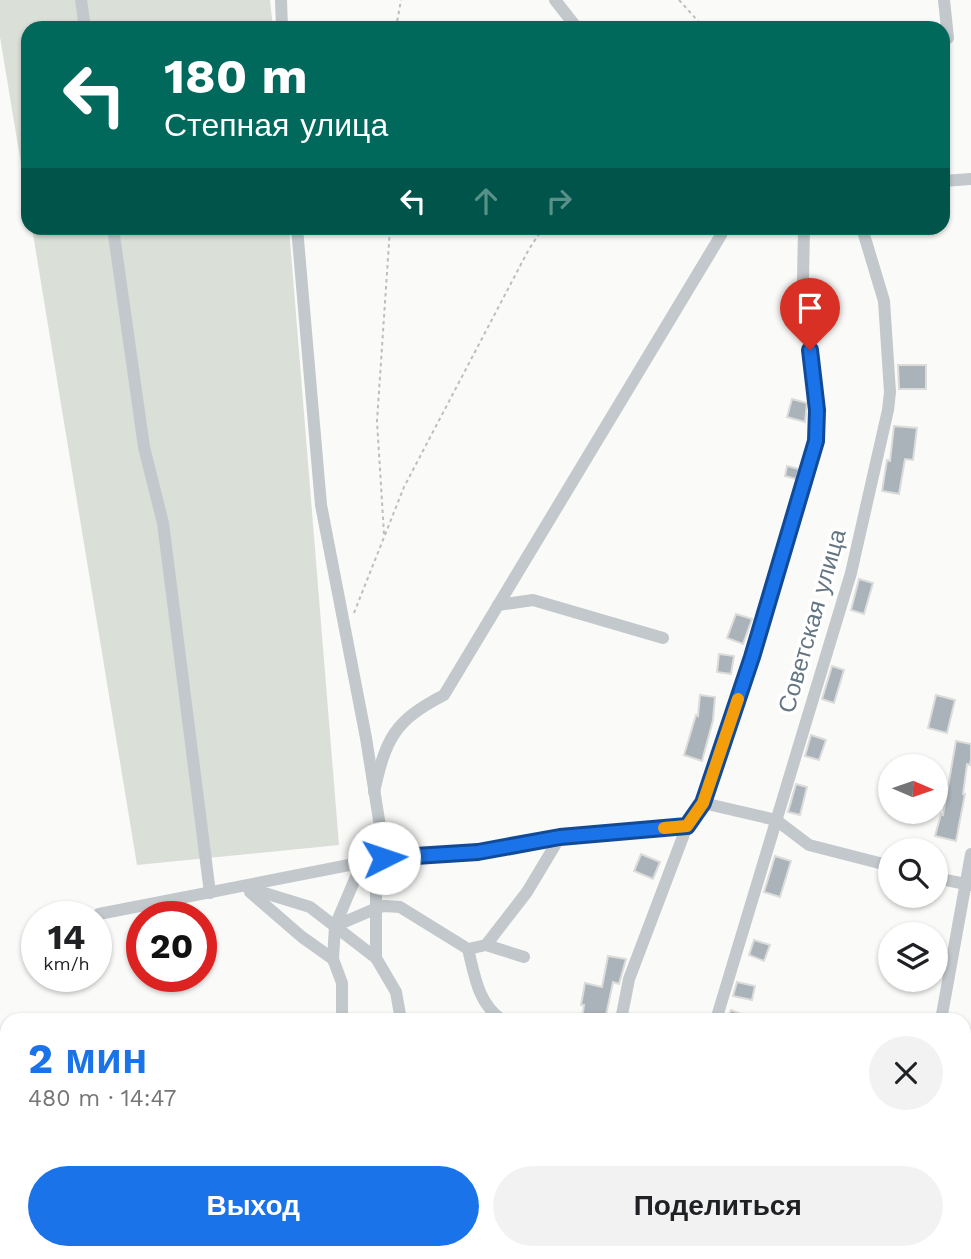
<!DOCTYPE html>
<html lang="ru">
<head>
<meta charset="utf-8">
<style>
  :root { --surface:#fff; --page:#f2f2f2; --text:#202124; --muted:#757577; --accent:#1a73e8 }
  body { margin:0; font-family:"Work Sans",sans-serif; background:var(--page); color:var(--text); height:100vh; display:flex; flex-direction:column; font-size:26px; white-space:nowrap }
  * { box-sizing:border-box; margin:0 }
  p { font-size:23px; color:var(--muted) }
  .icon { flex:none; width:38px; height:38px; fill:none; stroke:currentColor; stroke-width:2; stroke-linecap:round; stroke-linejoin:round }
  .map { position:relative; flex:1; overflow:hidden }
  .drawer { position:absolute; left:0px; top:1013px; width:971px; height:247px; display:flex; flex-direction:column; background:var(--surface); border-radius:21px 21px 0 0; box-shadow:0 2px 5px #0004 }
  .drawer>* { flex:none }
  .hud { position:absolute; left:21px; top:21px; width:929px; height:214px; border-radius:21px; box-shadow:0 2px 5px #0004; background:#00695c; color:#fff; overflow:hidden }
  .needle { width:46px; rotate:92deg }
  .fabs { position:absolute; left:878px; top:754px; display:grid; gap:14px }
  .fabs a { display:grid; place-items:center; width:70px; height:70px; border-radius:50%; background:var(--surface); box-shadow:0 2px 5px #0004; font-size:35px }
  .speed { position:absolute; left:21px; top:901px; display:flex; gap:14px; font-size:35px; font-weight:700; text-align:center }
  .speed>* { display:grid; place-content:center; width:91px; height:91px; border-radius:50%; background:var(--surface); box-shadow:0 2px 5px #0004; line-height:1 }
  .speed small { font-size:18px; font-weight:400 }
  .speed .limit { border:10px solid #d22; background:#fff; color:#111 }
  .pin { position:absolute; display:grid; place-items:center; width:60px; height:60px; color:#fff; margin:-72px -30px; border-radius:50% 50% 50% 0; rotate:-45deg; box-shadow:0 0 7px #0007 }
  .pin .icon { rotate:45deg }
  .me { position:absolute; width:77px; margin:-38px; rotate:86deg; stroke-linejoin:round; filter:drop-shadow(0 0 5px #0008) }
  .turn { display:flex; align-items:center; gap:24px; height:147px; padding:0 28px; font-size:32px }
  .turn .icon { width:91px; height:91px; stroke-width:2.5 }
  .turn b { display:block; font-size:49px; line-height:60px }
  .lanes { display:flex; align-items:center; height:66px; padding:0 28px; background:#0003; justify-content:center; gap:35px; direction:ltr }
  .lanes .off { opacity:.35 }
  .round { display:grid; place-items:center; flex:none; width:74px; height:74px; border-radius:37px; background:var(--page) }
  .headline { display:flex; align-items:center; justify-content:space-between; height:119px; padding:0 28px }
  h1 { font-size:42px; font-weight:700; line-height:52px; color:var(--accent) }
  .button { display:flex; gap:14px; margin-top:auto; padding:14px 28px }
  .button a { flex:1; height:80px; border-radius:42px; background:var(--accent); color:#fff; font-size:28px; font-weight:700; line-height:80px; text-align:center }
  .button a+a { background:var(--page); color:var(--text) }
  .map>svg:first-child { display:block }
</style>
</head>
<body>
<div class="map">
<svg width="971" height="1259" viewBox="0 0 971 1259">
  <rect width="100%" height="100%" fill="#fafaf8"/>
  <g fill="#dadfd7">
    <path d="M 0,0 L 270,0 L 273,28 L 28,28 L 28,206 L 0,37 Z"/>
    <path d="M 32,228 L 289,228 L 339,845 L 137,865 Z"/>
  </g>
  <g fill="#aab3b9" stroke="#dcdcda" stroke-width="2">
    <path d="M 898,365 L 926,365 L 926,389 L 899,389 Z"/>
    <path d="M 792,399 L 807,403 L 805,422 L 787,417 Z"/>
    <path d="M 894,426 L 917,428 L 913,460 L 905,459 L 899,494 L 882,491 L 887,460 L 890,461 Z"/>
    <path d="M 787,466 L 799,469 L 796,479 L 785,476 Z"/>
    <path d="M 859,579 L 873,583 L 864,614 L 851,610 Z"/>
    <path d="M 736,614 L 752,619 L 743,644 L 727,638 Z"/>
    <path d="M 719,654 L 734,656 L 731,674 L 717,672 Z"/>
    <path d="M 832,666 L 844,670 L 834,703 L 822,699 Z"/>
    <path d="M 700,695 L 715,697 L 713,720 L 702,761 L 684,755 L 696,715 L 698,716 Z"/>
    <path d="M 936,695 L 955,700 L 947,733 L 928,728 Z"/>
    <path d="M 811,735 L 826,740 L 819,760 L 805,756 Z"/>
    <path d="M 956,741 L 971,744 L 971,759 L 970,765 L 967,764 L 963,794 L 965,794 L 956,841 L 935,836 L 941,814 L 943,815 Z"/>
    <path d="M 796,784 L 807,787 L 800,815 L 788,812 Z"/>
    <path d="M 641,854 L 660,862 L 653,879 L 634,871 Z"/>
    <path d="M 775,856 L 791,861 L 780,897 L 764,892 Z"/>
    <path d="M 754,940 L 770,945 L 764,961 L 749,955 Z"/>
    <path d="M 608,956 L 626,959 L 619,984 L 613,982 L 605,1020 L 582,1020 L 584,1005 L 581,1005 L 585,983 L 602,987 Z"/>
    <path d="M 737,982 L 755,986 L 752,1000 L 733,996 Z"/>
    <path d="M 731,1010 L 755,1020 L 727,1020 Z"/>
  </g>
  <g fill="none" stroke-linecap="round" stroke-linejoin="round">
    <g stroke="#bbbfc2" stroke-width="2" stroke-dasharray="3.5 3.5" stroke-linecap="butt">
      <path d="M 679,0 L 698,21 L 701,28"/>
      <path d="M 396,28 L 401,0"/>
      <path d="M 384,534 L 377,421 L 390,228"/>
      <path d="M 354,613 L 404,487 L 529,249 L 543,228"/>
    </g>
    <g stroke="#c3c8cc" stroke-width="12">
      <path d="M 81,0 L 85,28"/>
      <path d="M 281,0 L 282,28"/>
      <path d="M 555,0 L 577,28"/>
      <path d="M 944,0 L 948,38"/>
      <path d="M 943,181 L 971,179"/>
      <path d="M 113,228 L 144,447 L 163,523 L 210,893"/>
      <path d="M 297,228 L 321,505 L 366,738 L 385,858"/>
      <path d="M 498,605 L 533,600 L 663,638"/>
      <path d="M 374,792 C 386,738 394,721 444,695 L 721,235 L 723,228"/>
      <path d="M 703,803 L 776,820 L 809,845 L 891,866"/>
      <path d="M 376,860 L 376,958 L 396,992 L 401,1020"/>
      <path d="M 936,878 L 971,885"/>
      <path d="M 248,888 L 310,907 L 376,958"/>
      <path d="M 250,892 L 302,937 L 333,959"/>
      <path d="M 99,914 L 385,858 L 478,852 L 560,837 L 687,826"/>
      <path d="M 335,926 L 358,872 L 370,864"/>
      <path d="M 486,945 L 527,892 L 560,837"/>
      <path d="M 468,949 C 475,977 478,1003 502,1020"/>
      <path d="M 342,1020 L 342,983 L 333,959 L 335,926 L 377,908 L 384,906 L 400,907 L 468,949 L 486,945 L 524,957"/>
      <path d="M 621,1020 L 629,979 L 687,826 L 703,803 L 752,657 L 816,441 L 817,410 L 803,280 L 804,228"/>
      <path d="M 716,1020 L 851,573 L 888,410 L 890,392 L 884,301 L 862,228"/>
      <path d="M 941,1020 L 971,854"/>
      <path d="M 0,1052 L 7,1055"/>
      <path d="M 0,1242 L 7,1238"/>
      <path d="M 371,1253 L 373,1259"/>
      <path d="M 625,1253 L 627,1259"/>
      <path d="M 702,1253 L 702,1259"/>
      <path d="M 923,1253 L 923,1259"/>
      <path d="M 99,1254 L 103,1259"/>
    </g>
  </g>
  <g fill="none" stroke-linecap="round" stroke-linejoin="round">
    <defs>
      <path id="route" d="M 384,858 L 478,852 L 560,837 L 687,826 L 703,803 L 752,657 L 816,441 L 817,410 L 810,350"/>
    </defs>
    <use href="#route" stroke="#114b97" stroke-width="18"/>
    <use href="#route" stroke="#1a73e8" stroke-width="12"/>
    <path stroke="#f59e0b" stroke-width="12" d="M 664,828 L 687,826 L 703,803 L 738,699"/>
  </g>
  <g text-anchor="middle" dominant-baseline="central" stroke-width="7" stroke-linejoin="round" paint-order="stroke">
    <g font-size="24" fill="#657683" stroke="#fff">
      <text transform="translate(812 621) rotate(-74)">Советская улица</text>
    </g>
  </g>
</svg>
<div class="fabs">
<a><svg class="needle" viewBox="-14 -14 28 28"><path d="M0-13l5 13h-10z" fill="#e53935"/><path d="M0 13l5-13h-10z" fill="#757577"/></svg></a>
<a><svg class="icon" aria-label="search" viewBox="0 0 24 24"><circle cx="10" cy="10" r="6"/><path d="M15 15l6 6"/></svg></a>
<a><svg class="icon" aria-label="layers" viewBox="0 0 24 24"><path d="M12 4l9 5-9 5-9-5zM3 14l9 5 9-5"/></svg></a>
</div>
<div class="speed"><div>14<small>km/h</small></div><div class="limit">20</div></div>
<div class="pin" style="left:810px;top:350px;background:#d93025"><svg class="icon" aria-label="arrive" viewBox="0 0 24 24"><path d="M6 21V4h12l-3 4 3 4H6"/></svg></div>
<svg class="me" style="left:384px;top:858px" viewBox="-20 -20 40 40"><circle r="19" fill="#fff"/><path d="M0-13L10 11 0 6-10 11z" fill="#1a73e8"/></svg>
<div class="hud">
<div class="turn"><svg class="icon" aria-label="left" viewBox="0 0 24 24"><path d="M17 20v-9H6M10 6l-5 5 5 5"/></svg><div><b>180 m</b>Степная улица</div></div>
<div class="lanes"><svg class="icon" aria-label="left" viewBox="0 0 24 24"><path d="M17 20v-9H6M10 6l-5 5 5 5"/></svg><svg class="icon off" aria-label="ahead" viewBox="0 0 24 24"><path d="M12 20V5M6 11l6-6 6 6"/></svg><svg class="icon off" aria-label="right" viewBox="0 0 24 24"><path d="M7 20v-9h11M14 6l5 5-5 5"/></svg></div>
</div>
<section class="drawer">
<div class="headline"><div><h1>2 мин</h1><p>480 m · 14:47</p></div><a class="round"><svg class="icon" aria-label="close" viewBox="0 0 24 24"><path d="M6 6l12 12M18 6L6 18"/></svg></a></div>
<div class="button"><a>Выход</a><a>Поделиться</a></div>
</section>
</div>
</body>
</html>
